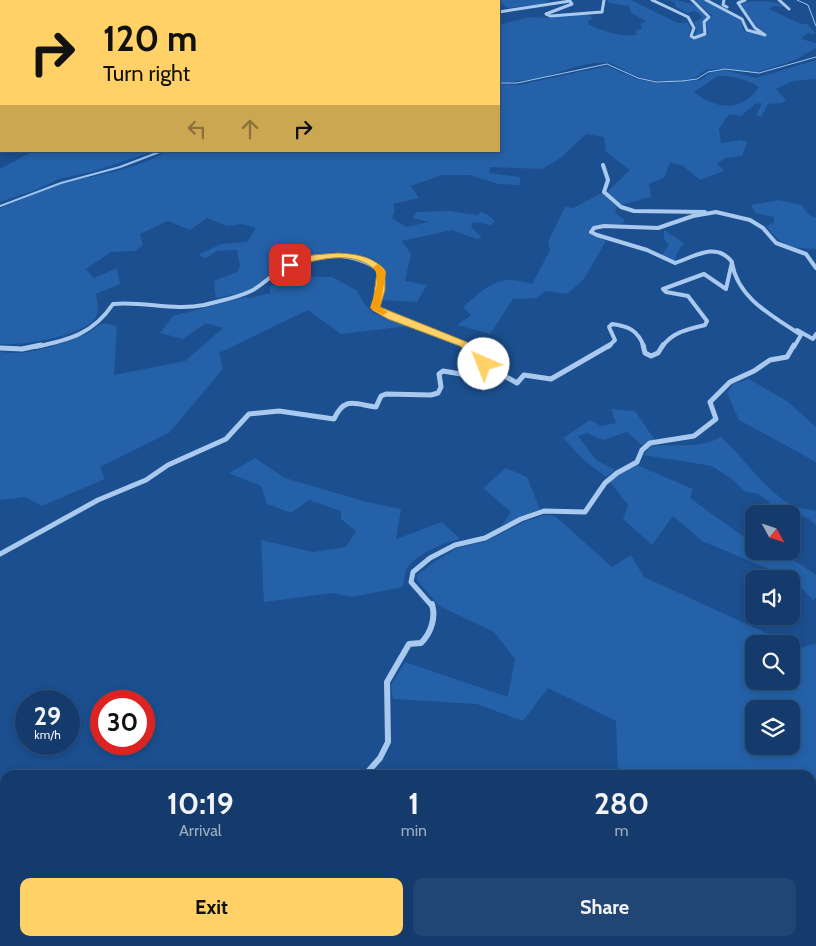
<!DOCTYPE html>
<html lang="en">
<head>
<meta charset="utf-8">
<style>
  :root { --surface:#143b6b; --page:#214673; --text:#f1f3f6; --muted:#9dadc1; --line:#33557e; --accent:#ffd166 }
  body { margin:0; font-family:Cabin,sans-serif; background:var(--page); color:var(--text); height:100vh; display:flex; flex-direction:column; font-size:19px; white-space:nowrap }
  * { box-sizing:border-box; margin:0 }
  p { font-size:16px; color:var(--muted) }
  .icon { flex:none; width:28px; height:28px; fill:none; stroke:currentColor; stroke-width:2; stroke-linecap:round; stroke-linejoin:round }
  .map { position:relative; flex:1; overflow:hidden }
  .sheet { position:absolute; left:0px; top:770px; width:816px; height:176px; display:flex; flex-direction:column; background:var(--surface); border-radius:15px 15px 0 0; box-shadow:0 2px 8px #0003,0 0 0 1px var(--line) }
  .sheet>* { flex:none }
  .top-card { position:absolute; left:0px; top:0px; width:500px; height:152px; box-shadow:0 2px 8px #0003,0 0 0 1px var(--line); background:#ffd166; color:#111; overflow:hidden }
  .needle { width:32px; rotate:130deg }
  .fabs { position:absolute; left:745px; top:505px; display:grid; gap:10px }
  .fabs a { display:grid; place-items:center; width:55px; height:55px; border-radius:10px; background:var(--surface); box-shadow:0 2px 8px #0003,0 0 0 1px var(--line); font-size:25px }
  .speed { position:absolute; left:15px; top:690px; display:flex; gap:10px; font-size:25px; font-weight:700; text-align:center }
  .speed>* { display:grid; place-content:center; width:65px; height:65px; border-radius:50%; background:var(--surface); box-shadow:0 2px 8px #0003,0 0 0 1px var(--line); line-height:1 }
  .speed small { font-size:12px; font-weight:400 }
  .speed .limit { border:8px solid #d22; background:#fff; color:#111 }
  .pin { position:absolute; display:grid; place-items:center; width:42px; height:42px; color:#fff; margin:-21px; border-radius:10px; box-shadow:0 2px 8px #0006 }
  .me { position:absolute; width:55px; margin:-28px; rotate:316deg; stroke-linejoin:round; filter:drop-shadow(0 0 4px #0008) }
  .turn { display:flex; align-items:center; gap:18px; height:105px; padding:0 20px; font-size:22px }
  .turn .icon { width:65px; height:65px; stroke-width:2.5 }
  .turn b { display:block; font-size:35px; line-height:42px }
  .lanes { display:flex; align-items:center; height:48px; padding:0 20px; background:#0003; justify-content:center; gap:25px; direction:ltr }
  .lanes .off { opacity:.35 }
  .eta { display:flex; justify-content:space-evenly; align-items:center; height:85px; text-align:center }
  .eta b { font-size:30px; font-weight:800; line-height:35px }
  .primary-button { display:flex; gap:10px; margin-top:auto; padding:10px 20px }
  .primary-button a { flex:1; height:58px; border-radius:10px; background:var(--accent); color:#111; font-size:20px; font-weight:800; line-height:58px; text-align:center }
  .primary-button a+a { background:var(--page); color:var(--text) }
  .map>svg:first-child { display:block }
</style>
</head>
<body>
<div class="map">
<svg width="816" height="946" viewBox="0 0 816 946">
  <rect width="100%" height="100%" fill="#1b4f8f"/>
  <g fill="#2461a8" fill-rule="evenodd">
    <path d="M 0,0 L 113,0 L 115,1 L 1,1 L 0,108 Z"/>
    <path d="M 419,0 L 544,0 L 550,1 L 542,4 L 507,8 L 499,1 L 417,1 Z"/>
    <path d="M 607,0 L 631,0 L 678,23 L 688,23 L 691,29 L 688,36 L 694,40 L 708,34 L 705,22 L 712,16 L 695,0 L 705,0 L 740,19 L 744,31 L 761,36 L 766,35 L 765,32 C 753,26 751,16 741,7 L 741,4 C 751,0 777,0 785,7 L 774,6 L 769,9 L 801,24 L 807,24 L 816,34 L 807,33 L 801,39 L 816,43 L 816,48 L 795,60 L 757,72 L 738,71 L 729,68 L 704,70 C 697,85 653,82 639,77 C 628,74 618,65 608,63 C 589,60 562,72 544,77 C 530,80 513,82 499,82 L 499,25 L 529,17 L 550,18 L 586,13 L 593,18 L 589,20 L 588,24 C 605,32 619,37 637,35 L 635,31 L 642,28 L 640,24 L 646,21 L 631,13 L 629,6 L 609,3 Z"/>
    <path d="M 668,0 C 685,0 696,4 708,16 L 702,22 L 704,34 L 694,36 L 697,30 L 694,22 L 702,18 L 701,15 L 695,11 L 687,13 L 676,7 L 675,3 Z"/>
    <path d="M 816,60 L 816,79 L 793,81 L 776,89 L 786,100 L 782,103 L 768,104 L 761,117 L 756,115 L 762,103 L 755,104 L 741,116 L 729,114 L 719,129 L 721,143 L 740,140 L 747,142 L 742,156 L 725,158 L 717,164 L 724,171 L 700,180 L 682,165 L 670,163 L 664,178 L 649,184 L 651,197 L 621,205 L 607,192 L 630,170 L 606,152 L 604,137 L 586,134 L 562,157 L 542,169 L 490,167 L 489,173 L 520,177 L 520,185 L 498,184 L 469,175 L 442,175 L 411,186 L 419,198 L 393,204 L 395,211 L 392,218 L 406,227 L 429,222 L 413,218 L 416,212 L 450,211 L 477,215 L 481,212 L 488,215 L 495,221 L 491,225 L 473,222 L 471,227 L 482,238 L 477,239 L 452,230 L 402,241 L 411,254 L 405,281 L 427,285 L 417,302 L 379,300 L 383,289 L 385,271 C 382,268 378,262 374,260 C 350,247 303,252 280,266 C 268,273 259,286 246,291 C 237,295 225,296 216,298 L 214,281 L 237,272 L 240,266 L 237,250 L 217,251 L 206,258 L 198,255 L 221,244 L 247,242 L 256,228 L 242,224 L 227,226 L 207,218 L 190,230 L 168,221 L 140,234 L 143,245 L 135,251 L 111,252 L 86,269 L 94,278 L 117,268 L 120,284 L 96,294 L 98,312 C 97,315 94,320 92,322 C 74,337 22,346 0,344 L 0,208 C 20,201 45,188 65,183 C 99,174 136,170 167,151 L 499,151 L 499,84 L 519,85 L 607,66 L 637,79 L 658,83 L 701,80 L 710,73 L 725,70 L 756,78 ZM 718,76 C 733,76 747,79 759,87 C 742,113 715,109 694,92 Z"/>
    <path d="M 33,151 L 154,151 L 95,171 L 59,179 L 36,190 L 0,202 L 0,169 Z"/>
    <path d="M 602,193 L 617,207 L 615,213 L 625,220 L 622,224 L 604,224 L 589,229 L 589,233 L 606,241 L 584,279 L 567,294 L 546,291 L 536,298 L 513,299 L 490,334 L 457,325 L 471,315 L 463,307 C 488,286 498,273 532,284 L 550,250 L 548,242 L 565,207 L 573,208 Z"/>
    <path d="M 779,200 L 801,205 L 809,215 L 816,218 L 816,249 C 791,248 781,246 766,226 L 774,223 L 774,217 L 755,213 L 751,205 Z"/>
    <path d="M 664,230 L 684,243 L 676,255 L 675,262 L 661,256 L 669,245 L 664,239 Z"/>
    <path d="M 302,276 L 332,277 L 356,290 L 364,303 L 373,313 L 408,326 L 341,334 L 308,310 L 219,353 L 223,369 L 169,433 L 100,467 L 105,479 L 42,506 L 25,497 L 0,500 L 0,351 C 20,359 69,342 88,333 C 92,331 97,325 101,324 C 106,323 113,325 117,326 L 114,375 L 185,361 L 223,328 L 206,323 L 183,339 L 160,333 L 173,316 L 245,297 L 251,298 L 270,293 L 270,286 Z"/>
    <path d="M 749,379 L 787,401 L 816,427 L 816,462 L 739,420 L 727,393 L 733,384 Z"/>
    <path d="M 611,409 L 635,411 L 655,440 L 642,445 L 627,432 L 603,440 L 587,433 L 578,436 L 596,460 L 615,470 L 606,477 L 585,461 L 563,438 L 590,420 L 601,426 L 616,423 Z"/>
    <path d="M 721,437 C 745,458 761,487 790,504 C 797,508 808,509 816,511 L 816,525 C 803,510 785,515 768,513 L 769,502 L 759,494 L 744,491 L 733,480 L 712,466 L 643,455 L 651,446 C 676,443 698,450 721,437 Z"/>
    <path d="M 255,458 L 285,478 L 367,502 L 401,509 L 396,539 L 442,522 L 460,539 C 444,543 412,555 406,571 C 404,576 404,583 403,587 L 352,597 L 333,593 L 264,602 L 261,540 L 313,552 L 346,547 L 356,531 L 341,519 L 341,511 L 309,500 L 291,513 L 267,504 L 261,486 L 229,473 Z"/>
    <path d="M 637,465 L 693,489 L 690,498 L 751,542 L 754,541 L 754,551 L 785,551 L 785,554 L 816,575 L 816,598 L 813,600 L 793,579 L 702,541 L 673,516 L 652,545 L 623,519 L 628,505 L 610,482 L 618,475 Z"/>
    <path d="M 506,468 L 527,477 L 540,509 L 502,525 L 511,512 L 483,488 Z"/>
    <path d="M 545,515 L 555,516 L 612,567 L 631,555 L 644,577 L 790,644 L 754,644 L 754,681 L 791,681 L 791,644 L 800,648 L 816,643 L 816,815 L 811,818 L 811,775 L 618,775 L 616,721 L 548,688 L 523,721 L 477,704 L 393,699 L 391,685 L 405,662 L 508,697 L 515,659 L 494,632 L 439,606 L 417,580 L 417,575 L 434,562 L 457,548 L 484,542 L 524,522 ZM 754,709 L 791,709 L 791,746 L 754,746 Z"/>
  </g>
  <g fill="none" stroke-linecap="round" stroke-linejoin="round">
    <g stroke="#9cc4f0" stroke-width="1">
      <path d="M 797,0 L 808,5 L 816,26"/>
      <path d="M 499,83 L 517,83 L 607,64 L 638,78 L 656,82 L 682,81 L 697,79 L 708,72 L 725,69 L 759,73 L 816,57"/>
    </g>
    <path stroke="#9cc4f0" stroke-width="2" d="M 0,206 L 61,183 L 120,167 L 162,151"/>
    <g stroke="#a9c9ee" stroke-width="3">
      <path d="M 652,0 L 688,17 L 694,28 L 691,36 L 694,38 L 705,34 L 704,22 L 709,17 L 692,0"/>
      <path d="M 706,0 L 742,19 L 747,30 L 765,35 L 755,28 L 738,3 L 745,0"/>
      <path d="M 724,0 L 723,5 L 727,7"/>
      <path d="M 779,0 L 789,9"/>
      <path d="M 250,1 L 256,0"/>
      <path d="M 499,12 L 570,1 L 572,4 L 546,14 L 551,16 L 602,12 L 604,0"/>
    </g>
    <g stroke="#a9c9ee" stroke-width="4">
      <path d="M 603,165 L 608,180 L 604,192 L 621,207 L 634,211 L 705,212"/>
      <path d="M 732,263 C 738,299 773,316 801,335 L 794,347"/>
      <path d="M 797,330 L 813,339 L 816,334"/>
      <path d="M 35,347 C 69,340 93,334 113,304 C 144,301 173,311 204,305 C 219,301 237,298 251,291 C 263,285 271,275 282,269 C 314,251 353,250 382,272 L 381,290 L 375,308 L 391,317 L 467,347"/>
      <path d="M 608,347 L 615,340 L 609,327 L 612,324 C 628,326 638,330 644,347"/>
      <path d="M 662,347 C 672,332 689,329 705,325 L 707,321 L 688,296 L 666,292 L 663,289 L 704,274 L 726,289 L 732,262 C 716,241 694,257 675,263 L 647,250 L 597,235 L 591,232 L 594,228 L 604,226 L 658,228 L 693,216 L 716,212 L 750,220 L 763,228 L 776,243 L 806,254 L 816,268"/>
    </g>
    <g stroke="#a9c9ee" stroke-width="5">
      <path d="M 643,345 L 645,353 L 651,356 L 658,353 L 663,345"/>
      <path d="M 0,348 L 22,349 L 41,345"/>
      <path d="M 485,365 L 517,383 L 524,375 L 551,379 L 610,345"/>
      <path d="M 0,554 L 98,500 L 146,480 L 168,465 L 226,439 L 249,414 L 279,411 L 334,419 C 345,396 354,404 376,407 L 381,396 L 386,394 L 431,395 L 438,393 L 441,387 L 439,374 L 443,371 L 461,374 L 484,388 L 490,384 C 488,367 479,355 465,345"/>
      <path d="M 432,606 L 411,582 L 413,572 L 430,558 L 455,545 L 485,538 L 521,519 L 544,511 L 585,512 L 605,483 L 617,473 L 637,462 L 642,450 L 650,443 L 694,436 L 716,419 L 710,402 L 730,382 L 754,371 L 770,360 L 787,357 L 794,345"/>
    </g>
    <g stroke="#a9c9ee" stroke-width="6">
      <path d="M 365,775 L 380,758 L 388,742 L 387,682 L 409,644 L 421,643 C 431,633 436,618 432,604"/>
      <path d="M 94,946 L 99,941"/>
    </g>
  </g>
  <path fill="#ffd166" stroke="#a68842" d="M 338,253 C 356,254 372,256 385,270 L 385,290 L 380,307 L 467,342 L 477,349 L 489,364 L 488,367 L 481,367 L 470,354 L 460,346 L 388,319 L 372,310 L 377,272 C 355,248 317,260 290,267 L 285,265 L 313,255 Z"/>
  <path fill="#f59e0b" d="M 378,264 L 386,272 L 380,307 L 388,312 L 383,315 L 370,308 C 374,295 382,278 373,267 Z"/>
</svg>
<div class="fabs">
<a><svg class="needle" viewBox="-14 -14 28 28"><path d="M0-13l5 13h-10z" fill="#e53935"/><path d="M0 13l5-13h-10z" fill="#9dadc1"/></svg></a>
<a><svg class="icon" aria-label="sound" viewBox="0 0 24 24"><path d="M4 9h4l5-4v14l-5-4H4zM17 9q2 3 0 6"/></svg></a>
<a><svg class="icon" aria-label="search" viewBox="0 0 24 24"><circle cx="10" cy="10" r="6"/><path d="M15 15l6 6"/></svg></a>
<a><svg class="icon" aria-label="layers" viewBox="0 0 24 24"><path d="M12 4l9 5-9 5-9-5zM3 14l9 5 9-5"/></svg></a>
</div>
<div class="speed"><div>29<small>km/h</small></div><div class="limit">30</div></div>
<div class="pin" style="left:290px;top:265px;background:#d93025"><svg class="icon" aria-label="arrive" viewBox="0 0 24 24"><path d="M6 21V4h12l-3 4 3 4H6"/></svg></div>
<svg class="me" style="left:484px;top:364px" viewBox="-20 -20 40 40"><circle r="19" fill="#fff"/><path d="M0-13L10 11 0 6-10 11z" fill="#ffd166"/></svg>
<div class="top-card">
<div class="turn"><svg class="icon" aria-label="right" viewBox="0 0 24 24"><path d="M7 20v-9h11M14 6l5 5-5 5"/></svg><div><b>120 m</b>Turn right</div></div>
<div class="lanes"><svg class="icon off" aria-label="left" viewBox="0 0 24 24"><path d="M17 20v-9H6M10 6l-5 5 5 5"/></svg><svg class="icon off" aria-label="ahead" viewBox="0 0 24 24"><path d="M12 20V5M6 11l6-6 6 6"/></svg><svg class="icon" aria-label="right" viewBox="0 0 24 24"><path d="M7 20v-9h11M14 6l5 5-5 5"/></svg></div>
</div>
<section class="sheet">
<div class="eta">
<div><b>10:19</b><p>Arrival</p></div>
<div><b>1</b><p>min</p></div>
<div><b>280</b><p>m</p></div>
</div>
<div class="primary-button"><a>Exit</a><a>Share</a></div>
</section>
</div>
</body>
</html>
